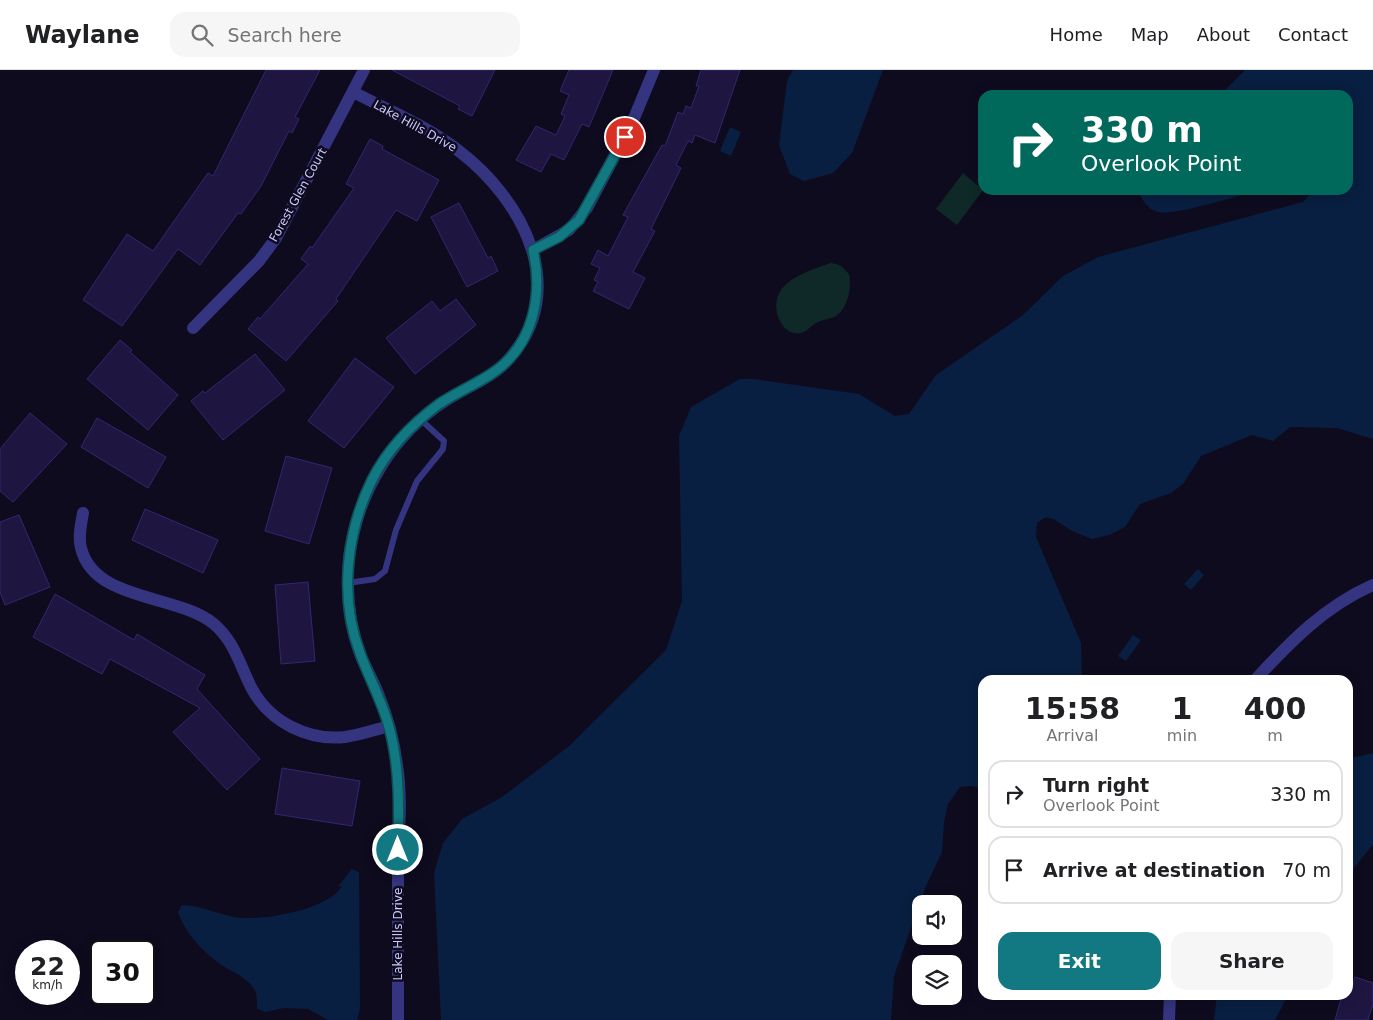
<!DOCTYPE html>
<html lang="en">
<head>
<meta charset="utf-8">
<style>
  :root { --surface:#fff; --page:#f6f6f6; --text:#202124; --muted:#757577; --line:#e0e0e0; --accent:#127982 }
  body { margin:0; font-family:"DejaVu Sans",sans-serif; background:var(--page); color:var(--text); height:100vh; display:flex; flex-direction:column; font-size:19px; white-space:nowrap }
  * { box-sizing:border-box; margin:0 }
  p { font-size:16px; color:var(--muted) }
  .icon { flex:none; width:28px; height:28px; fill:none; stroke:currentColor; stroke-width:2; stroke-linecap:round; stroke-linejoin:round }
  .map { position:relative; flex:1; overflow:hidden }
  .sheet { position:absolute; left:978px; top:605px; width:375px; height:325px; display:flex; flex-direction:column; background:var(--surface); border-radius:15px; box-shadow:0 2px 12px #0003 }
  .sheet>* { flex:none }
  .banner { position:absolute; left:978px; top:20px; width:375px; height:105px; border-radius:15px; box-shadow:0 2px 12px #0003; background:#00695c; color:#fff; overflow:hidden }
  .controls { position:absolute; left:912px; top:825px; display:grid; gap:10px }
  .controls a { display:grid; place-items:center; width:50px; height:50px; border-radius:10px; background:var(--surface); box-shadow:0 2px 12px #0003; font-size:25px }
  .speed { position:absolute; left:15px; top:870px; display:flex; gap:10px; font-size:25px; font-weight:700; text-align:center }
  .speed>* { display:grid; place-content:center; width:65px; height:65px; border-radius:50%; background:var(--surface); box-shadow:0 2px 12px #0003; line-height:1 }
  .speed small { font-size:12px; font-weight:400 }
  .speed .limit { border:2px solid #111; border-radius:8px; background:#fff; color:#111 }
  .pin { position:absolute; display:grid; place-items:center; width:42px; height:42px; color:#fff; margin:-21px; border:2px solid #fff; border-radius:50%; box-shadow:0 1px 5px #0007 }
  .me { position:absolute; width:55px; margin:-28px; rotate:0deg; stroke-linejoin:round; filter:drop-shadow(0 0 4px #0008) }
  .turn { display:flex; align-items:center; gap:18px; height:105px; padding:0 20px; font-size:22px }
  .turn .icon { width:65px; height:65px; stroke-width:2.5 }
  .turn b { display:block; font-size:35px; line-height:42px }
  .eta { display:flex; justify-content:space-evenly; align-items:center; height:85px; text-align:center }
  .eta b { font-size:30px; font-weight:800; line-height:35px }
  .primary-button { display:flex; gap:10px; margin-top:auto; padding:10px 20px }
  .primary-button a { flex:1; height:58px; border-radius:15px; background:var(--accent); color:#fff; font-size:20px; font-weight:800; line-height:58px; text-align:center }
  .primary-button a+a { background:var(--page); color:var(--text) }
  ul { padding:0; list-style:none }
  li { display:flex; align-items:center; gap:15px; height:68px; margin:0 10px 8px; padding:0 10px; border:2px solid var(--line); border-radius:15px }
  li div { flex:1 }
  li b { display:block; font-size:19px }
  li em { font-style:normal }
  header { display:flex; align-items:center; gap:30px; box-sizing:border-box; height:70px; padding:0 25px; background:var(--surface); border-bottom:1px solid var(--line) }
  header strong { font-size:24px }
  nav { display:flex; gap:28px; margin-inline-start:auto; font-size:18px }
  .search { width:350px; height:45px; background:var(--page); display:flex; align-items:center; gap:12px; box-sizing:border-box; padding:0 18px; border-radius:15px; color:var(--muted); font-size:19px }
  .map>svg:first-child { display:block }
</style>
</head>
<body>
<header>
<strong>Waylane</strong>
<div class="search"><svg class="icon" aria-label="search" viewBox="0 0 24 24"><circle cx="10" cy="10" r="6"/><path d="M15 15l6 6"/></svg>Search here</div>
<nav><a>Home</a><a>Map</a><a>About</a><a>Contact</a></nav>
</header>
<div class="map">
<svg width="1373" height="950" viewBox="0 0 1373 950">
  <rect width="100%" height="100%" fill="#0e0b1f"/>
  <g fill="#0e2927">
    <path d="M 963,103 L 983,120 L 957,155 L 936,139 Z"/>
    <path d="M 831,193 L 840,195 L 849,204 C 852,217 848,238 836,246 C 831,249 824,249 818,252 C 809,256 806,265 795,263 C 787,262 782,256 779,249 C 766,213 805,202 831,193 Z"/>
  </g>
  <g fill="#091f41">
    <path d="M 793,0 L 883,0 L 852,83 L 833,103 L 804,111 L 790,104 L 779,75 L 787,11 Z"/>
    <path d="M 1245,0 L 1373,0 L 1373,369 L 1337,358 L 1290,357 L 1273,371 L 1252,365 L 1201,386 L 1183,414 L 1171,423 L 1140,434 L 1125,457 L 1109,465 L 1092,469 L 1072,461 L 1054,449 L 1046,447 L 1037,453 L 1036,467 L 1081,573 L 1082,610 L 982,610 L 982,719 L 972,716 L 960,717 L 948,734 L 944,752 L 942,782 L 926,816 L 894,906 L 891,950 L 441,950 L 434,803 L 443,773 L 462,749 L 502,727 L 568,677 L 666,580 L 682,531 L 679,366 L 691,337 L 740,309 L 754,309 L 859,324 L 895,346 L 909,344 L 936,305 L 1023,245 L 1063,206 L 1098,187 L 1303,132 L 1314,120 L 1348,120 L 1348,25 L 1220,25 Z"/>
    <path d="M 730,57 L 741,62 L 731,86 L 720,81 Z"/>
    <path d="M 1138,120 L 1260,120 C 1240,125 1175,146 1158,142 C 1147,139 1142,130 1138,120 Z"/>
    <path d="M 1198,499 L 1204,505 L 1191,520 L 1184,514 Z"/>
    <path d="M 1133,565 L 1141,570 L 1126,591 L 1118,586 Z"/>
    <path d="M 1373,683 L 1373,774 L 1354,798 L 1348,811 L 1348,689 Z"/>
    <path d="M 352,799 L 359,802 L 360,939 L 357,950 L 328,950 L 308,939 L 284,938 L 265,942 L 257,939 C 257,934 257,927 256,923 C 251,909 234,903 223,896 C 204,883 185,863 178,842 L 182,835 C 200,835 217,844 234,847 C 259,852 329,840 342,816 L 338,816 Z"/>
    <path d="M 1217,925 L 1288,925 L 1275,950 L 1214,950 Z"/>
  </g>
  <g fill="#1e1641" stroke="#33276e">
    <path d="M 266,0 L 320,0 L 295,47 L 299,49 L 292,63 L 289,61 L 261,116 L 241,144 L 238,143 L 200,195 L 178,179 L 122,256 L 83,230 L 127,164 L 153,181 L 208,103 L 213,106 Z"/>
    <path d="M 392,0 L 495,0 L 472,46 L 458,39 L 460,36 Z"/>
    <path d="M 569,0 L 613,0 L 589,57 L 582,54 L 564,90 L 551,84 L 541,102 L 516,90 L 536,56 L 556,65 L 565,46 L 561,44 L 569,25 L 560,21 Z"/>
    <path d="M 701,0 L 740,0 L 715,73 L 695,65 L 692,73 L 688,71 L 676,95 L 681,98 L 651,159 L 655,161 L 633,202 L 645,208 L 629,239 L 593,221 L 598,212 L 594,210 L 600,198 L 591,194 L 598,180 L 608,186 L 628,147 L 623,145 L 662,75 L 665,76 L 678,42 L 683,44 L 686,36 L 691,38 L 699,16 L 696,16 Z"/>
    <path d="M 370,69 L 383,76 L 382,79 L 439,110 L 417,151 L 396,140 L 336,229 L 338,231 L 286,291 L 248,259 L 258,247 L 260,249 L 308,194 L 301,189 L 310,176 L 312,178 L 354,118 L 346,114 Z"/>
    <path d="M 459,133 L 488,188 L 491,186 L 498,201 L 467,217 L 431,147 Z"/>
    <path d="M 456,229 L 476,255 L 415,304 L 386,268 L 432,231 L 440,241 Z"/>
    <path d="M 120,270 L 132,280 L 130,282 L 178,325 L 148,360 L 87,309 Z"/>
    <path d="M 255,284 L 285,320 L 223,370 L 191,331 L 203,321 L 205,323 Z"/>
    <path d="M 355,288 L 394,317 L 344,378 L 308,351 Z"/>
    <path d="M 30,343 L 67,374 L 13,432 L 0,421 L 0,379 Z"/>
    <path d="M 97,348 L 166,387 L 148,418 L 81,377 Z"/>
    <path d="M 286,386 L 332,398 L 309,474 L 265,461 Z"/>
    <path d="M 145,439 L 218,470 L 203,503 L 132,470 Z"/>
    <path d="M 19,445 L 50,517 L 5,535 L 0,522 L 0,452 Z"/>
    <path d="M 308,512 L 315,591 L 281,594 L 275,515 Z"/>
    <path d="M 55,524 L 134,570 L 137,564 L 205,605 L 197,619 L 260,689 L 227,720 L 173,662 L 200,638 L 110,589 L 102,604 L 33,567 Z"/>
    <path d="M 282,698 L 360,711 L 352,756 L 275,744 Z"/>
    <path d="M 1355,907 L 1373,913 L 1373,934 L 1368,950 L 1335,950 L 1342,925 L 1348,925 L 1348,916 L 1352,917 Z"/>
  </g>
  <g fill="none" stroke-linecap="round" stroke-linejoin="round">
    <path stroke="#343480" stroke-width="6" d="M 348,513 L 375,509 L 385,501 L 396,460 L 417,411 L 443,379 L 444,371 L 420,349"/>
    <g stroke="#343480" stroke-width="12">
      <path d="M 353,22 C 388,40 427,56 459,81 C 522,129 572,220 508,290 C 492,308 468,316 448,329 C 392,364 357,423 349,488 C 346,520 349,555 361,586 C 366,599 374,612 379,626 C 388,648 394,672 397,695 C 402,726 399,759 398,789 C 398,843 398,896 398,950"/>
      <path d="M 533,180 L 569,160 L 587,138 L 632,53 L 654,0"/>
      <path d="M 193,258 L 259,191 L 276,168 L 364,0"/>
      <path d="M 83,443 C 81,454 78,467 81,478 C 94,532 178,524 214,554 C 235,572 240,596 252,619 C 270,652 308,671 345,667 C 360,665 374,660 389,656"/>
      <path d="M 1255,610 C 1290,572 1325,536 1373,515"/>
      <path d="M 1169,950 L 1170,925"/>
    </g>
  </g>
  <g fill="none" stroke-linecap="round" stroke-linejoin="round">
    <defs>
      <path id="route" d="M 398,780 C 399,739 400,697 389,657 C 382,631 369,608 360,583 C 339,528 346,463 372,410 C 387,380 412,354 439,334 C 457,322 477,314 494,302 C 534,274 543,224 533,180 L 559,167 L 579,150 L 625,67"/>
    </defs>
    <use href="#route" stroke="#0c4f54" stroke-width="12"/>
    <use href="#route" stroke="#127982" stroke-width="9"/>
  </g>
  <g text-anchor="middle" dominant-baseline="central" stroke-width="5" stroke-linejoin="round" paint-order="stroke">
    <g font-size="12" fill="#cec9ff" stroke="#0e0b1f">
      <text transform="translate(415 56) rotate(29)">Lake Hills Drive</text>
      <text transform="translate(298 125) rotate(-61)">Forest Glen Court</text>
      <text transform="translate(398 864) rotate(-90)">Lake Hills Drive</text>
    </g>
  </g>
</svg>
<div class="controls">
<a><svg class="icon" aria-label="sound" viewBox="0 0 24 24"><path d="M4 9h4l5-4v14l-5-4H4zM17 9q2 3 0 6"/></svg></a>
<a><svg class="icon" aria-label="layers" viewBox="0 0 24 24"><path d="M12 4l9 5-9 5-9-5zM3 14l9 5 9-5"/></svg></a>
</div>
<div class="speed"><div>22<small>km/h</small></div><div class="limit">30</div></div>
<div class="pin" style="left:625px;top:67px;background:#d93025"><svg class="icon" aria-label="arrive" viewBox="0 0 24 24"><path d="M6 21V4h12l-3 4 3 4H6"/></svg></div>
<svg class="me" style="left:398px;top:780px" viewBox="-20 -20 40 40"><circle r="17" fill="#127982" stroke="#fff" stroke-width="3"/><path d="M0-11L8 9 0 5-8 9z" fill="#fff"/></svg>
<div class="banner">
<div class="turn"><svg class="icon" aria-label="right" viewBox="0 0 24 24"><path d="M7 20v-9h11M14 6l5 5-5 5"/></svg><div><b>330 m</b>Overlook Point</div></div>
</div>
<section class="sheet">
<div class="eta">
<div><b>15:58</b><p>Arrival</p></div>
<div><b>1</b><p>min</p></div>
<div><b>400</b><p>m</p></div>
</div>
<ul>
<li><svg class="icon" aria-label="right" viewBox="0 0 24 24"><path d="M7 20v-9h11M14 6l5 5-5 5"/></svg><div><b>Turn right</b><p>Overlook Point</p></div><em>330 m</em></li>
<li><svg class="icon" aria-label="arrive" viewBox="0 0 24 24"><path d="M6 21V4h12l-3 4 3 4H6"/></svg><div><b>Arrive at destination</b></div><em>70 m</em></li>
</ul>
<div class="primary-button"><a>Exit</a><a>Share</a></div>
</section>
</div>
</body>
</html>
